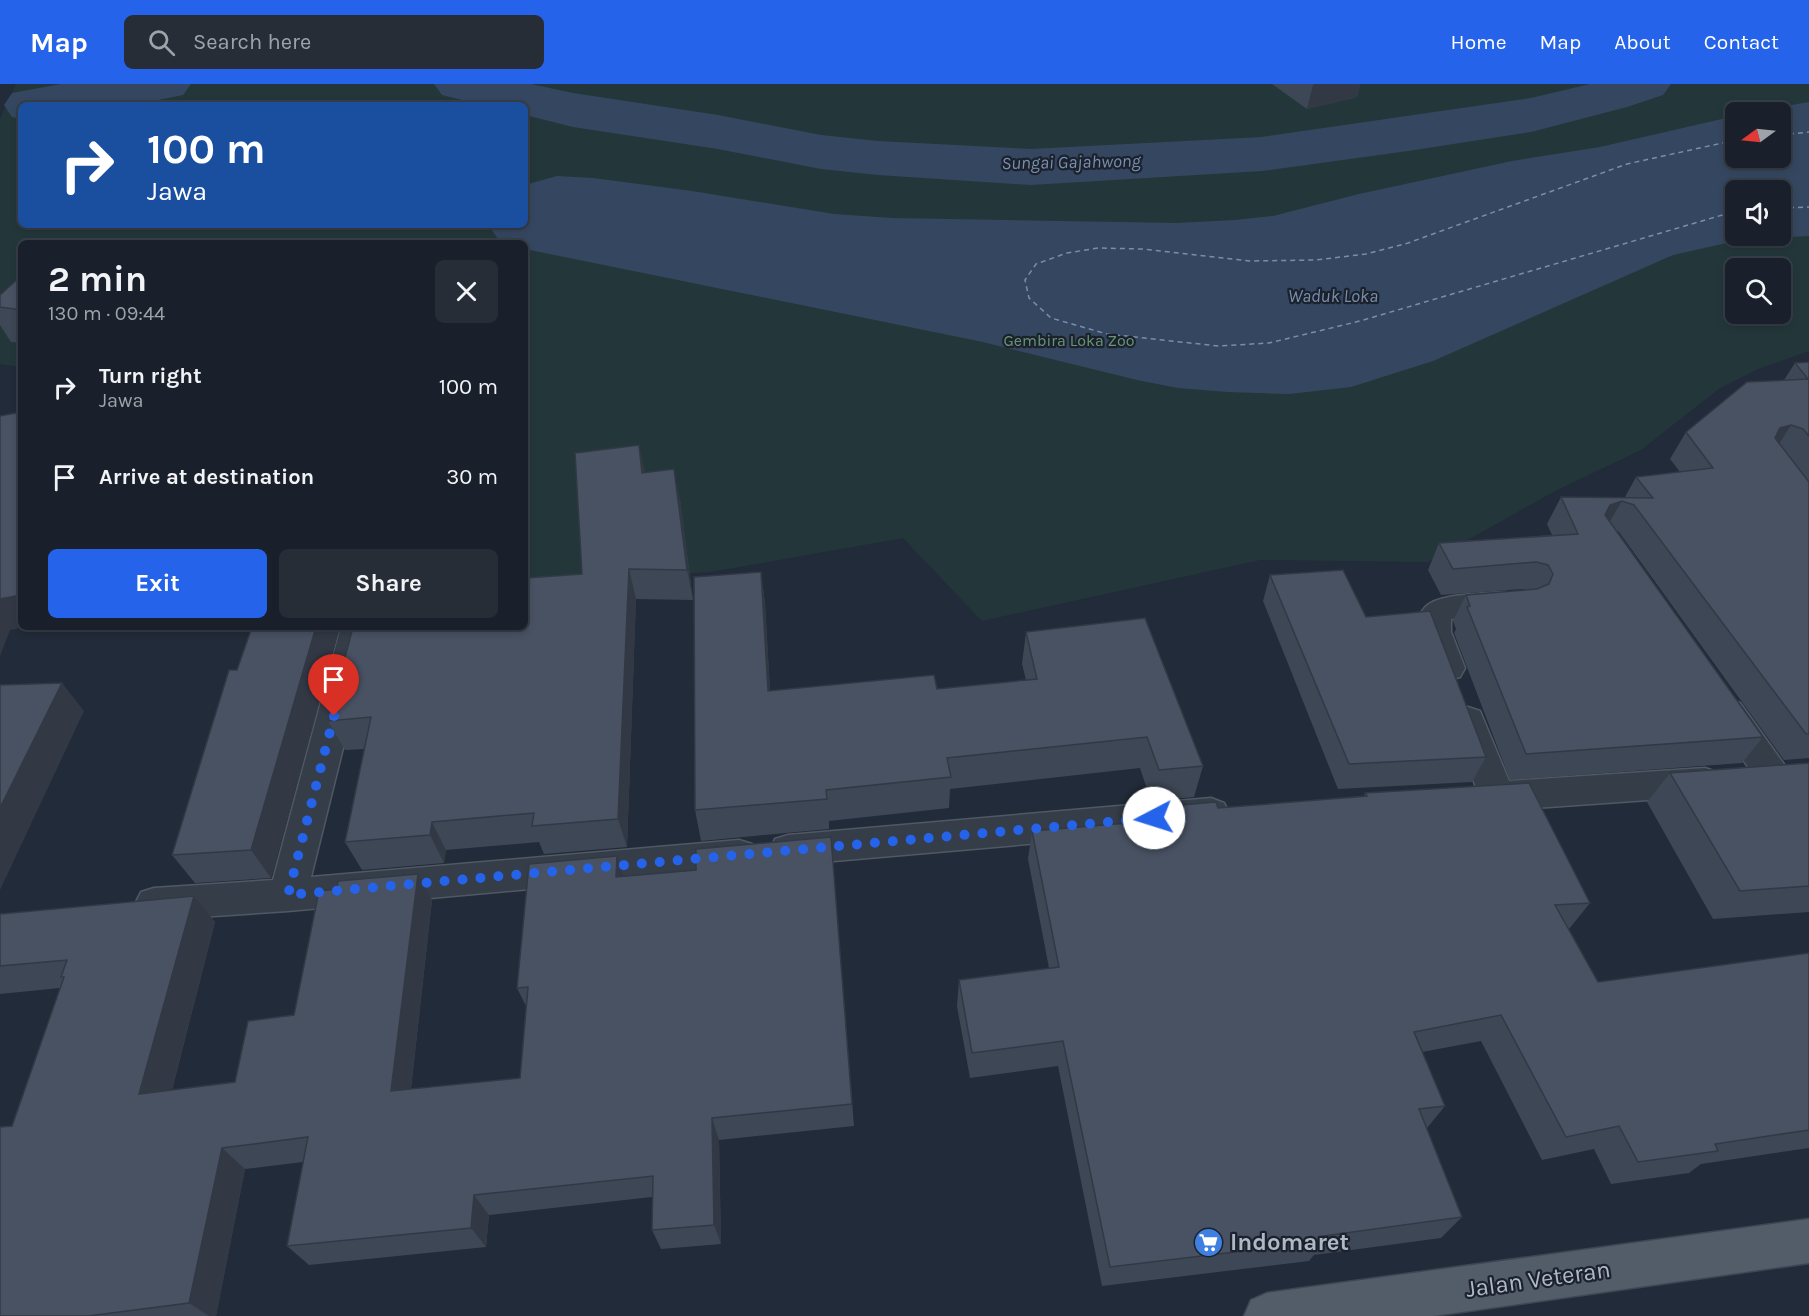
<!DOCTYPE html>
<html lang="en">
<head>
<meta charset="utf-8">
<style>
  :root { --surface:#1a202b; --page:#272d37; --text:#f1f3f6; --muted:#9fa3a9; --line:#383e47; --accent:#2563eb }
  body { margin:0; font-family:Karla,sans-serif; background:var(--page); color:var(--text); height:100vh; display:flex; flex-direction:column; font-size:22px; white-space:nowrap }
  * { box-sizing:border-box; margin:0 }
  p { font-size:20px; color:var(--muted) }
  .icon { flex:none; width:33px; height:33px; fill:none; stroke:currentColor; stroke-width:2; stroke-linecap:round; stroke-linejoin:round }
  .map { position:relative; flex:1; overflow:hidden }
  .details { position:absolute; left:18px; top:156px; width:510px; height:390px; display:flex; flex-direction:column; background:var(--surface); border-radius:9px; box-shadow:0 3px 9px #0003,0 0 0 2px var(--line) }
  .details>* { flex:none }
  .guide { position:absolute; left:18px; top:18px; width:510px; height:126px; border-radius:9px; box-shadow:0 3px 9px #0003,0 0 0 2px var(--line); background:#1a4fa0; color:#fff; overflow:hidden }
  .needle { width:39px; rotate:255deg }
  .controls { position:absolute; left:1725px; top:18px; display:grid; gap:12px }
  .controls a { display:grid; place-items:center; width:66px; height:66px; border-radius:9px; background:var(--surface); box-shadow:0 3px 9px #0003,0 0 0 2px var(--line); font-size:30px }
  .pin { position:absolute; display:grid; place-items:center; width:51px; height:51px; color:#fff; margin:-62px -26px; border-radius:50% 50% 50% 0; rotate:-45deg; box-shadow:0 0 6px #0007 }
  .pin .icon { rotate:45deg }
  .me { position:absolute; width:66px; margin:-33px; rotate:265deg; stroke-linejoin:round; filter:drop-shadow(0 0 4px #0008) }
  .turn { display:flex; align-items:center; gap:21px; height:126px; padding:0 30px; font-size:27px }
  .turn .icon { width:78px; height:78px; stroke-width:2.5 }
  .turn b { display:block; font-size:42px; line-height:51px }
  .round { display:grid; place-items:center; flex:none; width:63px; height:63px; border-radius:9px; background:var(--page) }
  .overview { display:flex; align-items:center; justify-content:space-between; height:102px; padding:0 30px }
  h1 { font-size:36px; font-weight:700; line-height:45px }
  .cta { display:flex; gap:12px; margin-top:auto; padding:12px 30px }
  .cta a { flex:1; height:69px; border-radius:9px; background:var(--accent); color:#fff; font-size:24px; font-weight:700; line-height:69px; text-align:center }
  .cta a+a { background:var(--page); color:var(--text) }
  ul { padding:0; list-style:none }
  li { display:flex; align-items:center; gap:18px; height:90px; padding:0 30px }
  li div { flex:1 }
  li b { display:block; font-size:22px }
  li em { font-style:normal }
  header { display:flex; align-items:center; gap:36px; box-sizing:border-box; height:84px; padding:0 30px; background:var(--accent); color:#fff }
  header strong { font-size:28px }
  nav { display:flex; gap:33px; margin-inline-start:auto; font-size:21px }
  .search { width:420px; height:54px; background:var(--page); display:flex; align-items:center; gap:15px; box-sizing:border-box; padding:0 21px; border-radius:9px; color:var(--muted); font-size:22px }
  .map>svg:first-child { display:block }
</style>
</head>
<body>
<header>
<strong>Map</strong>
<div class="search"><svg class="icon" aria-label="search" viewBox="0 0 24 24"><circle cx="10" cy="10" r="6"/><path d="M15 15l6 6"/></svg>Search here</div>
<nav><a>Home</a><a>Map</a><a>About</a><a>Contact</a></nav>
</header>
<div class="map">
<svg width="1809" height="1232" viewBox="0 0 1809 1232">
  <rect width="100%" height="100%" fill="#222b39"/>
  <path fill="#23373a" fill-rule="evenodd" d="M 16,0 L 1809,0 L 1809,267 L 1758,285 L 1720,304 L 1641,366 L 1557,406 L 1428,478 L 1260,476 L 982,537 L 903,454 L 711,488 L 525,500 L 525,159 L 21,159 L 21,283 L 0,280 L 0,35 ZM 21,21 L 525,21 L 525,141 L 21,141 ZM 1736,28 L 1780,28 L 1780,74 L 1736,74 ZM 1736,106 L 1780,106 L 1780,152 L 1736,152 ZM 1736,184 L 1780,184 L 1780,230 L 1736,230 Z"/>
  <path fill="#354760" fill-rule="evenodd" d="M 1809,18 L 1809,152 L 1768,154 L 1722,160 L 1673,171 L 1433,277 L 1351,303 L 1289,310 L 1228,308 L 1178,304 L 1137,296 L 983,258 L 525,165 L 525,159 C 504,159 500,162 490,142 L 525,141 L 525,101 L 557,92 L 593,94 L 692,107 L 834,130 L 892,134 L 1177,139 L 1235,136 L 1273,132 L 1359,110 L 1512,77 L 1600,63 L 1735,32 L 1736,74 L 1780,74 L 1780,28 L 1752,28 ZM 1736,106 L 1780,106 L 1780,152 L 1736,152 Z"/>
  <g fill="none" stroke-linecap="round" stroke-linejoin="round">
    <g fill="#354760" fill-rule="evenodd">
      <path d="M 61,0 L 191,0 L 183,11 L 133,21 L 21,21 L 21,35 L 12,33 L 4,21 L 12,9 Z"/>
      <path d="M 434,0 L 531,0 L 573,9 L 718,31 L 821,51 L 878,57 L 1031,65 L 1262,53 L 1531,14 L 1590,0 L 1671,0 L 1663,11 L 1627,23 L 1531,48 L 1408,67 L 1262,87 L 1031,101 L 878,91 L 821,85 L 718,65 L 573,43 L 525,31 L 525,21 L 482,21 L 442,11 Z"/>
    </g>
    <g stroke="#788ead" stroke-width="1.5" stroke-dasharray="5 4" stroke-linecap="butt">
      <path d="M 1780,51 L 1809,48"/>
      <path d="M 1736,56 L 1627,80 L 1408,159 L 1366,170 L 1316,176 L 1250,177 L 1143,165 L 1098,164 L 1067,169 L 1036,180 L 1025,196 L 1029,214 L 1051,234 L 1107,250 L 1218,262 L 1269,259 L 1360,237 L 1736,127"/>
      <path d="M 1780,124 L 1809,123"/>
    </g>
    <defs>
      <g id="minor">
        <path d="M 1505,508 L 1516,511 L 1520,519 L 1516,527 L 1505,530 L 1451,535 L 1451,548 L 1465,584 L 1460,593 L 1449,596 L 1438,593 C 1391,508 1437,513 1505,508 Z"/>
        <path d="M 341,543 L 373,543 L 311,793 L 739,756 L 752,760 L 757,771 L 752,782 L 739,786 L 288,827 L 154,836 L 141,832 L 135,820 L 141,808 L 154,804 L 273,796 Z"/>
        <path d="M 1728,615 L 1740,619 L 1786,683 L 1791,693 L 1786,703 L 1774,707 L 1762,703 L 1716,637 L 1711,628 L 1716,619 Z"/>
        <path d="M 1468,623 L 1480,627 L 1509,697 L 1705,684 L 1717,688 L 1722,698 L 1717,708 L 1705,712 L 1491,727 L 1479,723 L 1473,713 L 1477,706 L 1451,636 L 1456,627 Z"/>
        <path d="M 1211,714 L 1224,719 L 1229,729 L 1224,739 L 1211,744 L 788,781 L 775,777 L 770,766 L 775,755 L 788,751 Z"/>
      </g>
      <path id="major" d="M 1809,1135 L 1809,1179 L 1433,1232 L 1244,1232 L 1251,1216 L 1267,1209 Z"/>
    </defs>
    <use href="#minor" stroke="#505864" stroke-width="3"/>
    <use href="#major" stroke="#3e4653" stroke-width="3"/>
    <use href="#minor" fill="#353d49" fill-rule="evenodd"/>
    <use href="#major" fill="#535c69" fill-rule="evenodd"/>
  </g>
  <g fill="#3e4755">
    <path d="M 1272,0 L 1360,0 L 1357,13 L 1307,25 Z"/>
    <path d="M 21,192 L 21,259 L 11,258 L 0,241 L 0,211 Z"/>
    <path d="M 1809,278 L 1809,674 L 1784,676 L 1619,448 L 1617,447 L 1763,653 L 1742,679 L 1510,696 L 1454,549 L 1456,545 L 1453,537 L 1466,511 L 1525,506 L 1522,505 L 1441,511 L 1428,486 L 1439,459 L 1552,451 L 1547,440 L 1561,413 L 1625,413 L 1636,393 L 1680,388 L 1670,375 L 1686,348 L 1784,296 L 1795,279 Z"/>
    <path d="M 645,389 L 680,416 L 693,516 L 636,515 L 627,763 L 544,770 L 539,758 L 446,766 L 444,779 L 362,786 L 345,758 L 365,665 L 345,666 L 328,637 L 582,490 Z"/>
    <path d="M 761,488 L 765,520 L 770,607 L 937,605 L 1026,596 L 1022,580 L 1026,548 L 1203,682 L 1194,713 L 1151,717 L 1140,684 L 950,705 L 949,724 L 829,737 L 829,745 L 701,757 L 695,726 Z"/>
    <path d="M 1270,491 L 1366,533 L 1486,673 L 1472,698 L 1338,705 L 1263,517 Z"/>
    <path d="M 252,543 L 340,543 L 271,794 L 195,799 L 172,771 Z"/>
    <path d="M 1809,679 L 1809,828 L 1713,835 L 1647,718 L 1670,689 Z"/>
    <path d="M 1365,709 L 1590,819 L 1569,845 L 1598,898 L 1809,869 L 1809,1064 L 1701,1080 L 1689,1089 L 1611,1100 L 1594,1065 L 1542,1076 L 1481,957 L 1422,968 L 1445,1022 L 1427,1044 L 1462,1133 L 1441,1154 L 1314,1171 L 1309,1177 L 1102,1202 L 1058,982 L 970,994 L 957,922 L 959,896 L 1049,884 L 1028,775 L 1032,747 L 1166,736 L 1170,722 L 1218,724 L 1364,712 Z"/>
    <path d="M 831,753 L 854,1042 L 719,1056 L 721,1160 L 661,1165 L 652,1146 L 652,1113 L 489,1131 L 486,1163 L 309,1181 L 287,1162 L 303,1078 L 245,1085 L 216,1232 L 0,1232 L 12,1042 L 60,904 L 0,910 L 0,830 L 194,812 L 215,838 L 172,1006 L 235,998 L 294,931 L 337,805 L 418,790 L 432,816 L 411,1005 L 520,994 L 526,922 L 517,904 L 624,793 L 696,786 Z"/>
  </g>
  <g fill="#323945">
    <path d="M 1316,0 L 1360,0 L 1357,13 L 1307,25 L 1313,1 Z"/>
    <path d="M 1791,341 L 1774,368 L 1762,371 L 1780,344 Z"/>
    <path d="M 639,361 L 646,392 L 642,389 Z"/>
    <path d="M 674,385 L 680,416 L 693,516 L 687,486 Z"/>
    <path d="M 1622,417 L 1606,444 L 1595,448 L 1610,421 Z"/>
    <path d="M 629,485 L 636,515 L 627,763 L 618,735 Z"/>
    <path d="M 761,488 L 765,520 L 772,639 L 768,607 Z"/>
    <path d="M 21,511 L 21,543 L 27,543 L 10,546 L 0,572 L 0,515 Z"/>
    <path d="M 316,543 L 340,543 L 271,794 L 251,766 Z"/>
    <path d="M 62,599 L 84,627 L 0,806 L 0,724 Z"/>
    <path d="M 432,738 L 446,766 L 444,779 L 430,751 Z"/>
    <path d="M 617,772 L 626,799 L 616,793 Z"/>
    <path d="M 418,790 L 432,816 L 408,1030 L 391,1007 Z"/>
    <path d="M 194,812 L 215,838 L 165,1032 L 139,1010 Z"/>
    <path d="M 712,1034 L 719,1056 L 721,1160 L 714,1141 Z"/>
    <path d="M 222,1064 L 245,1085 L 216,1232 L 209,1232 L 189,1219 Z"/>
    <path d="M 474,1111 L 489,1131 L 486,1163 L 471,1144 Z"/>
  </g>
  <g fill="#485263" stroke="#323945" stroke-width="1.5">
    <path d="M 21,192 L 21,226 L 0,223 L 0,211 Z"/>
    <path d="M 1809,278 L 1809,352 L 1803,345 L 1791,341 L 1780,344 L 1775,354 L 1809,398 L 1809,650 L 1806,650 L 1634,421 L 1622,417 L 1610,421 L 1605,431 L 1763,653 L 1526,670 L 1467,523 L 1470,522 L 1466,511 L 1537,505 L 1549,500 L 1553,490 L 1548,481 L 1536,478 L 1453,485 L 1439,459 L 1578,450 L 1561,413 L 1653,414 L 1636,393 L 1713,384 L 1686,348 L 1747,298 L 1808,295 L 1795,279 Z"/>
    <path d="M 21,328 L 21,511 L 0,515 L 0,332 Z"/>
    <path d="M 639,361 L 642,389 L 674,385 L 687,486 L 629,485 L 618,735 L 532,742 L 534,729 L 432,738 L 430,751 L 345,758 L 371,633 L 328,637 L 353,543 L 525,543 L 525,494 L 582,490 L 575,369 Z"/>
    <path d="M 1343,486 L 1366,533 L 1430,527 L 1486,673 L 1349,680 L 1270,491 Z"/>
    <path d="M 761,488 L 768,607 L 934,591 L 937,605 L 1037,595 L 1026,548 L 1145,534 L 1203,682 L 1159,686 L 1147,653 L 947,674 L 951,693 L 826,706 L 827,715 L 695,726 L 694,493 Z"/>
    <path d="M 252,543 L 316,543 L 251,766 L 172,771 L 229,586 L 237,586 Z"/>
    <path d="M 62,599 L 0,724 L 0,601 Z"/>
    <path d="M 1809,679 L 1809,802 L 1740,807 L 1670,689 Z"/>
    <path d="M 1529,699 L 1590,819 L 1555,821 L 1598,898 L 1809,869 L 1809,1046 L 1715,1060 L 1718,1067 L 1638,1078 L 1619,1042 L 1566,1053 L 1501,931 L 1414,948 L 1445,1022 L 1419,1025 L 1462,1133 L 1323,1152 L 1325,1157 L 1110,1183 L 1063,957 L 972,969 L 959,896 L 1059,883 L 1032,747 L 1175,735 L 1170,722 L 1216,718 L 1218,724 L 1367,712 L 1365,709 Z"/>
    <path d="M 831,753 L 852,1020 L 712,1034 L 714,1141 L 652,1146 L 653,1092 L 474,1111 L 471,1144 L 287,1162 L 308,1053 L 222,1064 L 189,1219 L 88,1232 L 0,1232 L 0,1043 L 12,1042 L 64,893 L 61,893 L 67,876 L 0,882 L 0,830 L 194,812 L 139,1010 L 235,998 L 248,937 L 294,931 L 319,807 L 337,805 L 338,797 L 418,790 L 391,1007 L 520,994 L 528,903 L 517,904 L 529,780 L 617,772 L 616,793 L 696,786 L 696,765 Z"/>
  </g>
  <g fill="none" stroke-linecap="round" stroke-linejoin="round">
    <path stroke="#2563eb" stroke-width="10" stroke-dasharray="0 18" d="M 334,632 L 288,811 L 1154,734"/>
  </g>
  <defs>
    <symbol id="supermarket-disc" viewBox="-11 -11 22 22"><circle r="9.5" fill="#3f7fe0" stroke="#1b222e"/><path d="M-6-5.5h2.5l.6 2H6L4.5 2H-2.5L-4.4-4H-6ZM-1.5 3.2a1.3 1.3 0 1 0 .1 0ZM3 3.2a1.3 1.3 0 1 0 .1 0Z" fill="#fff"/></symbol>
  </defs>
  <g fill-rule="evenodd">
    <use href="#supermarket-disc" x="1192" y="1142" width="33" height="33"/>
  </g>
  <g text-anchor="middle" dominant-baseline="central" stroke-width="4.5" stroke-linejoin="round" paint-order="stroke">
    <g font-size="16" fill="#679672" stroke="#1b222e">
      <text x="1069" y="256">Gembira Loka Zoo</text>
    </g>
    <g font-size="18" font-style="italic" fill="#788ead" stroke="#1b222e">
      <text transform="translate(1071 78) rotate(-1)">Sungai Gajahwong</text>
      <text x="1333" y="212">Waduk Loka</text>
    </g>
    <g font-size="24" font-weight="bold" fill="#b0b8c6" stroke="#1b222e" text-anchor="start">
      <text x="1230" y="1158">Indomaret</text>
    </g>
    <g font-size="24" fill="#b0b8c6" stroke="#1b222e">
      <text transform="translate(1538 1195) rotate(-8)">Jalan Veteran</text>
    </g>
  </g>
</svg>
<div class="controls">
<a><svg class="needle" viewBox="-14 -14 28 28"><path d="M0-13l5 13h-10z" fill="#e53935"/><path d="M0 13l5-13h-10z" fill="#9fa3a9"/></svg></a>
<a><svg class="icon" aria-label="sound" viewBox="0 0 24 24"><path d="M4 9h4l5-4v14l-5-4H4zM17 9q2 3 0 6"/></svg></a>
<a><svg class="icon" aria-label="search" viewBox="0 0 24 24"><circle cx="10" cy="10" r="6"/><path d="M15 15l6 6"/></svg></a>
</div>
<div class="pin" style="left:334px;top:632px;background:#d93025"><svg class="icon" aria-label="arrive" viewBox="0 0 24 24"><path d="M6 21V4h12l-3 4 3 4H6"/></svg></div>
<svg class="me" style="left:1154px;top:734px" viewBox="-20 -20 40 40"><circle r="19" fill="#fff"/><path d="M0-13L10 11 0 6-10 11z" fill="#2563eb"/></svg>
<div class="guide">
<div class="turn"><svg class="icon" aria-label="right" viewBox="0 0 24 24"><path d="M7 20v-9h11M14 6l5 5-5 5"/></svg><div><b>100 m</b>Jawa</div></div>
</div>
<section class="details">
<div class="overview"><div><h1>2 min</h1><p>130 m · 09:44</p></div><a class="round"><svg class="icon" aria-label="close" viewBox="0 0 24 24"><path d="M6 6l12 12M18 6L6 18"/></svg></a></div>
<ul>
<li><svg class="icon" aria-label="right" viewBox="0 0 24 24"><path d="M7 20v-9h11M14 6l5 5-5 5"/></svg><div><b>Turn right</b><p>Jawa</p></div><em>100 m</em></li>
<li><svg class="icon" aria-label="arrive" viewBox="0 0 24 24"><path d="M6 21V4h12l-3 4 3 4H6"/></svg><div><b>Arrive at destination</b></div><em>30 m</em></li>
</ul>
<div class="cta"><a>Exit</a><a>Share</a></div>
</section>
</div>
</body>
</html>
